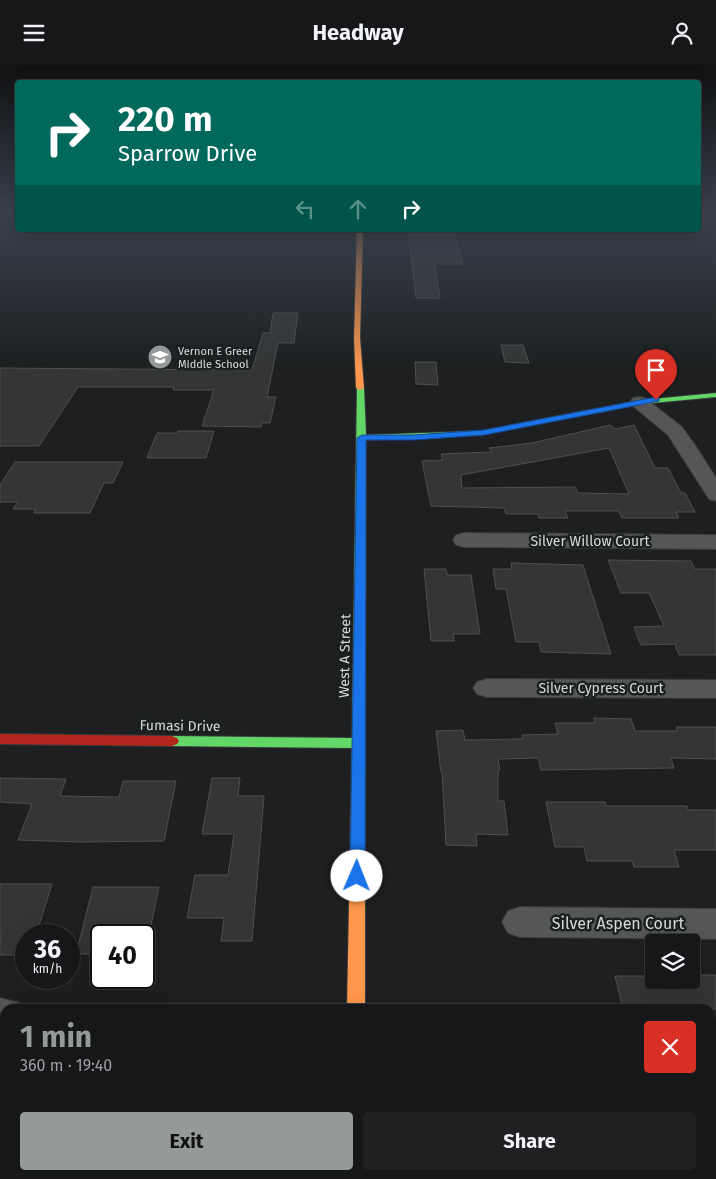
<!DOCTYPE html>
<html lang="en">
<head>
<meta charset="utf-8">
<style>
  :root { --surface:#161718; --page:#1f2021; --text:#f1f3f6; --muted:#9e9fa2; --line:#353637; --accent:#969999 }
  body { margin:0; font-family:"Fira Sans",sans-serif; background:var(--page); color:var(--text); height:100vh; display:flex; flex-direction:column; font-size:19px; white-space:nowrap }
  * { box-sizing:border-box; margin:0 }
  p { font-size:16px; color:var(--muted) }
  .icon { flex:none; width:28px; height:28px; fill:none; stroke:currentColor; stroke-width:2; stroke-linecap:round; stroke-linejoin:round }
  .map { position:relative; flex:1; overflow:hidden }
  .panel { position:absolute; left:0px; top:939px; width:716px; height:176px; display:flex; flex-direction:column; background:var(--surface); border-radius:15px 15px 0 0; box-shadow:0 5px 20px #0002,0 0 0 1px var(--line) }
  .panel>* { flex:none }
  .banner { position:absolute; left:15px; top:15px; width:686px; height:152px; border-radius:5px; box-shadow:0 5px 20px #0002,0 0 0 1px var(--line); background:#00695c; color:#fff; overflow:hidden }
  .tools { position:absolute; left:645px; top:869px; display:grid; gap:10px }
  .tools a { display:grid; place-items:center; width:55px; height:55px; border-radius:5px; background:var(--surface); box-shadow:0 5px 20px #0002,0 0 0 1px var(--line); font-size:25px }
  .speed { position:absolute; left:15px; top:859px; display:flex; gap:10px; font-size:25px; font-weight:700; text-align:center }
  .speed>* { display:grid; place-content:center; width:65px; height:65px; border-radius:50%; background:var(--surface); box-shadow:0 5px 20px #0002,0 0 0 1px var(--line); line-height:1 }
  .speed small { font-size:12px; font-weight:400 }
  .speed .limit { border:2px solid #111; border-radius:8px; background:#fff; color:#111 }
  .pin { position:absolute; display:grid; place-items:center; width:42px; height:42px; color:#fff; margin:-51px -21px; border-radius:50% 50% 50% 0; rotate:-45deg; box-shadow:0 0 5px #0007 }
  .pin .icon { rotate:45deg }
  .me { position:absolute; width:55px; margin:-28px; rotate:1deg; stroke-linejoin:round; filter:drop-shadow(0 0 4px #0008) }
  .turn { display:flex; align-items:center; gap:18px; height:105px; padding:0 20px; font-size:22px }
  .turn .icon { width:65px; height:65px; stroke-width:2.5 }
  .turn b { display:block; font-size:35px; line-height:42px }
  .lanes { display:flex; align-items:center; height:48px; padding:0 20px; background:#0003; justify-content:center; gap:25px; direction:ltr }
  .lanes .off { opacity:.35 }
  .round { display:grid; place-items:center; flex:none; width:52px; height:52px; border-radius:5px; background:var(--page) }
  .overview { display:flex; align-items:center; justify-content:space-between; height:85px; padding:0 20px }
  h1 { font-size:30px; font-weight:700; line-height:38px; color:var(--accent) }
  .primary-button { display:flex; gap:10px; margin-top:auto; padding:10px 20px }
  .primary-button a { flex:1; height:58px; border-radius:5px; background:var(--accent); color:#111; font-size:20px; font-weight:700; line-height:58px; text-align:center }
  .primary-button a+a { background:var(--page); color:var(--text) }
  header { display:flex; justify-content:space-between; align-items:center; height:65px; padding:0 20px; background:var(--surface); font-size:22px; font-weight:700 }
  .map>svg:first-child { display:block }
</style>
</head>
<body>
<header><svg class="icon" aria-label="menu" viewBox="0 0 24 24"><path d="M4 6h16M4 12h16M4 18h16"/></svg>Headway<svg class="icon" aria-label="person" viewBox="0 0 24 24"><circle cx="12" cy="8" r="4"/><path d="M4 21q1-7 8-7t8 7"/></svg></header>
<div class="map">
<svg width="716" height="1114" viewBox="0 0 716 1114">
  <rect width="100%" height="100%" fill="#1d1f20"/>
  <g fill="#343636" stroke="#4d4e4f" fill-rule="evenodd">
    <path d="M 408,165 L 453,165 L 463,199 L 435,199 L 440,233 L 416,233 Z"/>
    <path d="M 273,248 L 298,248 L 294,278 L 278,278 L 267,332 L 276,332 L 270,358 L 262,358 L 261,362 L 202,361 L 214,325 L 173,325 L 174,322 L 78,322 L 39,381 L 0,381 L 0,303 L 252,305 L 263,268 L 270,268 Z"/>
    <path d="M 501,280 L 523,280 L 529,298 L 505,297 Z"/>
    <path d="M 415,297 L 436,297 L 438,320 L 416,319 Z"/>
    <path d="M 610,360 L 616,364 L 634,360 L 655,403 L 668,403 L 681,428 L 685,428 L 695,447 L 676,447 L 679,453 L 622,453 L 619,446 L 565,446 L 568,453 L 539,453 L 538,449 L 506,449 L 504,443 L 431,441 L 422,396 L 443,395 L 441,389 L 492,387 L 489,383 L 532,378 ZM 609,383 L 629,429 L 578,428 L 575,422 L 462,423 L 461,410 Z"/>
    <path d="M 178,366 L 214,366 L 206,393 L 147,393 L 157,368 L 177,368 Z"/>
    <path d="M 15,397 L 123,397 L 113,418 L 104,418 L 90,448 L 34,448 L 36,444 L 13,444 L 18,437 L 0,437 L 0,420 Z"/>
    <path d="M 608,495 L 691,496 L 695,504 L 716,504 L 716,590 L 679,590 L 675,579 L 641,580 L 634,562 L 664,561 L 649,528 L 621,528 Z"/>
    <path d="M 511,498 L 583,500 L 611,589 L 541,587 L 539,577 L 516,577 L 506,524 L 496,524 L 493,504 L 512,504 Z"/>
    <path d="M 424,504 L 446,504 L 447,510 L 471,510 L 480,569 L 453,569 L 454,576 L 431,576 Z"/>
    <path d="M 594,653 L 631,654 L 635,666 L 677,666 L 676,662 L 716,662 L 716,694 L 671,693 L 674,703 L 541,705 L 538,693 L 498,694 L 500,705 L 498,706 L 498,736 L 504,736 L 508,770 L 476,769 L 477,781 L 446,780 L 442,707 L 441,707 L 436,666 L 463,665 L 465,675 L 523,674 L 522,670 L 558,669 L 555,658 L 595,658 Z"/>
    <path d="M 0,713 L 66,714 L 60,731 L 119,732 L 123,716 L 176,716 L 164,776 L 79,777 L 18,775 L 32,739 L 0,737 Z"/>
    <path d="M 212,713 L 240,713 L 238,731 L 264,731 L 252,876 L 221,876 L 224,853 L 187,853 L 195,810 L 228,810 L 234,769 L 202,769 Z"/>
    <path d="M 546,737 L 605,737 L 606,741 L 687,741 L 688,745 L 716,745 L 716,785 L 674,785 L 679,802 L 634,802 L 632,796 L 587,796 L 584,782 L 555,782 Z"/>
    <path d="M 0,819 L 52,819 L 36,870 L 26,870 L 26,890 L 0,890 Z"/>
    <path d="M 93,822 L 159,822 L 150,865 L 113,865 L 112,870 L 101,870 L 101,889 L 76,889 Z"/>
    <path d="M 691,910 L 716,910 L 716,944 L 623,944 L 615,911 L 652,911 L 654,915 L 691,915 Z"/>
  </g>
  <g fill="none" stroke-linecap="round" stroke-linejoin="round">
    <defs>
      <g id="street">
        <path d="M 639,332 L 645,333 L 682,362 L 695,380 L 716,413 L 716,436 L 709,434 L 668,370 L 633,341 L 630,337 L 633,333 Z"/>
        <path d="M 464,468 L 716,470 L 716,484 L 464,482 L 456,480 L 453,475 L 456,470 Z"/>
        <path d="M 487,614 L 716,615 L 716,633 L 487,632 L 477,629 L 473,623 L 477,617 Z"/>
        <path d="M 520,842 L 716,844 L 716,874 L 520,872 L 508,868 L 502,857 L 508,846 Z"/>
        <path d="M 0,933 L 19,938 L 21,944 L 5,944 L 5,969 L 0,969 Z"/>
      </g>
      <g id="fast">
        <path d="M 357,321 L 364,323 L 366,370 L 481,366 L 642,335 L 716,328 L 716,332 L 642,339 L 481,370 L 366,375 L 365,738 L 363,742 L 358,743 L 353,742 L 351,738 L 352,683 L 172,681 L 167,679 L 165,676 L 167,673 L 172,671 L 352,673 Z"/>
        <rect x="344" y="1110" width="20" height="4"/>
      </g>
      <g id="slow">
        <path d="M 357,165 L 363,165 L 360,273 L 364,323 L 360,325 L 356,323 L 354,273 Z"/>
        <path d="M 358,733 L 363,734 L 365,738 L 365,944 L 347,944 L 351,738 L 353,734 Z"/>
      </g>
      <path id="jam" d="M 0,669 L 172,671 L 177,673 L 179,676 L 177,679 L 172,681 L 0,679 Z"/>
    </defs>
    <use href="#street" stroke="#393b3b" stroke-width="2"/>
    <use href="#fast" stroke="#393b3b" stroke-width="2"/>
    <use href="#slow" stroke="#393b3b" stroke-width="2"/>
    <use href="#jam" stroke="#393b3b" stroke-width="2"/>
    <use href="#street" fill="#555656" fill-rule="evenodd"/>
    <use href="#fast" fill="#63d668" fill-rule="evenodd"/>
    <use href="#slow" fill="#ff974d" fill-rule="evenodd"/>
    <use href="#jam" fill="#b3261e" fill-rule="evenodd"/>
  </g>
  <linearGradient id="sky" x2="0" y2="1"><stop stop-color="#101112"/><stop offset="0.49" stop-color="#3a424e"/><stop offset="1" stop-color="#3a424e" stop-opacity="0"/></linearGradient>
  <rect width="716" height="304" fill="url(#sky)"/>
  <path fill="#1a73e8" stroke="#114b97" d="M 656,332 L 659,333 L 659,336 L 484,370 L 414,375 L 366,375 L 365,811 L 363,816 L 357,818 L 352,816 L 350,811 L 357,373 L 362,370 L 414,370 L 484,365 Z"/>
  <defs>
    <symbol id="school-disc" viewBox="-11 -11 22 22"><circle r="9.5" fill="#969999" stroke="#1c2021"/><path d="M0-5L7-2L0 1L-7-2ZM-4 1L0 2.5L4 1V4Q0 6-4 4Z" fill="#fff"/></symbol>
  </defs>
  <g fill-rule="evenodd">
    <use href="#school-disc" x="146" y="278" width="28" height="28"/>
  </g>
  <g text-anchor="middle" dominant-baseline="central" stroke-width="5" stroke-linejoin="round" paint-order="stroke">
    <g font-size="11" fill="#d7dada" stroke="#1c2021" text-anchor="start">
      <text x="178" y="286">Vernon E Greer<tspan x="178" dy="13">Middle School</tspan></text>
    </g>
    <g font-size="14" fill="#d7dada" stroke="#1c2021">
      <text x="590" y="476">Silver Willow Court</text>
      <text transform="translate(345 591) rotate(-89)">West A Street</text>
      <text x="601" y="623">Silver Cypress Court</text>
      <text transform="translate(180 661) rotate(1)">Fumasi Drive</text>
    </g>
    <g font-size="16" fill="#d7dada" stroke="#1c2021">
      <text x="618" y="858">Silver Aspen Court</text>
    </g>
  </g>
</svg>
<div class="tools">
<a><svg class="icon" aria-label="layers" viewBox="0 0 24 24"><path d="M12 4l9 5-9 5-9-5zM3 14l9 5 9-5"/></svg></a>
</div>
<div class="speed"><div>36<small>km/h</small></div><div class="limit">40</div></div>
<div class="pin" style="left:656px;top:335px;background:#d93025"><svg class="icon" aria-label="arrive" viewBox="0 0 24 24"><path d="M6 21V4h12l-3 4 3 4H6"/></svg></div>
<svg class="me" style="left:357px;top:811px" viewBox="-20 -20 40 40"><circle r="19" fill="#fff"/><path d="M0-13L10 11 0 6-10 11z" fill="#1a73e8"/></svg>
<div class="banner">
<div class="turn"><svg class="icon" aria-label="right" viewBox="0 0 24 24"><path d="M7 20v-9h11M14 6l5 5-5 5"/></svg><div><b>220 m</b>Sparrow Drive</div></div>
<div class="lanes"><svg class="icon off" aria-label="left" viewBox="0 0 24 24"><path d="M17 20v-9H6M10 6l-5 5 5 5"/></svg><svg class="icon off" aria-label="ahead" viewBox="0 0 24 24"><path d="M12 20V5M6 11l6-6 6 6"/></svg><svg class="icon" aria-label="right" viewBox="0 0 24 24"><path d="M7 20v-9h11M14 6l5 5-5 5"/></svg></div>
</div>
<section class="panel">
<div class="overview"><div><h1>1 min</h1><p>360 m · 19:40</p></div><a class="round" style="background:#d93025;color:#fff"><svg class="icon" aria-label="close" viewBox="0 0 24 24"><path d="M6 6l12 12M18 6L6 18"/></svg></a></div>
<div class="primary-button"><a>Exit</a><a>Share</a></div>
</section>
</div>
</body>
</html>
